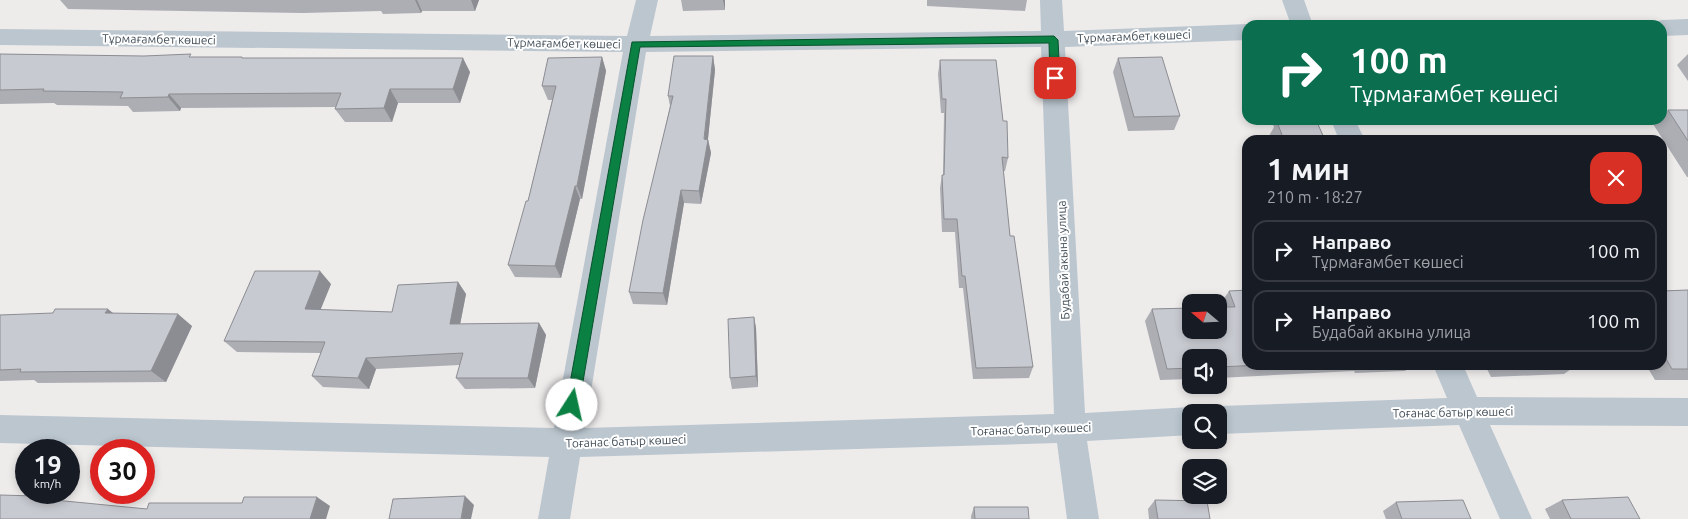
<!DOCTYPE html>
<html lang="ru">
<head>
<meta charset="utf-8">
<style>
  :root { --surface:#171b24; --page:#242831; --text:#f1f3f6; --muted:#9ea1a6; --line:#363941 }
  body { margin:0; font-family:Ubuntu,sans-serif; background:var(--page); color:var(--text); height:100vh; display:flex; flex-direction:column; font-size:19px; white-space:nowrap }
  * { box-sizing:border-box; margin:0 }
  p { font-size:16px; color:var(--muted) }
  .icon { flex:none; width:28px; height:28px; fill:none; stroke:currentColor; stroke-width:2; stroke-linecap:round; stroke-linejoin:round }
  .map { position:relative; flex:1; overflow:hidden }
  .drawer { position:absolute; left:1242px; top:135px; width:425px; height:235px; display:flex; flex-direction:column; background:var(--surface); border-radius:15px; box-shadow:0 2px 8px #0003 }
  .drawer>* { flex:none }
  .top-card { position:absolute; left:1242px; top:20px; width:425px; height:105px; border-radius:15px; box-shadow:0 2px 8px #0003; background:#0b6e4f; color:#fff; overflow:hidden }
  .needle { width:32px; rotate:289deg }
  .fabs { position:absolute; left:1182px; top:294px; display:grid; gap:10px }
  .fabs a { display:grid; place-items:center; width:45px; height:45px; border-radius:10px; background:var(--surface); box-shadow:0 2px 8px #0003; font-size:25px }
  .speed { position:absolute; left:15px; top:439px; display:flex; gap:10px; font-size:25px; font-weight:700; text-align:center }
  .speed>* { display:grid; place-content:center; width:65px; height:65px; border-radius:50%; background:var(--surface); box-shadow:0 2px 8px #0003; line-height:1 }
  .speed small { font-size:12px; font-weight:400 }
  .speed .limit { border:8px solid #d22; background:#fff; color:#111 }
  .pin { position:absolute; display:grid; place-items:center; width:42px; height:42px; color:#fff; margin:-21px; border-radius:10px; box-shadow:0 2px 8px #0006 }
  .me { position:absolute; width:55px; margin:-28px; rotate:10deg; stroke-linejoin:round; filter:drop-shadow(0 0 4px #0008) }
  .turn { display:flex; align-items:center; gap:18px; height:105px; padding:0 25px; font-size:22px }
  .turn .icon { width:65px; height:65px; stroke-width:2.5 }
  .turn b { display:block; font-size:35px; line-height:42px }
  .round { display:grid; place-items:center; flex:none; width:52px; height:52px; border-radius:15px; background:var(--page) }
  .overview { display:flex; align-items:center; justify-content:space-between; height:85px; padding:0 25px }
  h1 { font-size:30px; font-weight:600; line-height:38px }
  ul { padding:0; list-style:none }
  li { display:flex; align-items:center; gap:15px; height:62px; margin:0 10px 8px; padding:0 15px; border:2px solid var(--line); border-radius:15px }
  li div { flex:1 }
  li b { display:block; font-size:19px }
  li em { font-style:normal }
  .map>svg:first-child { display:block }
</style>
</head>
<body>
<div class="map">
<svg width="1688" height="519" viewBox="0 0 1688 519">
  <rect width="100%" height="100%" fill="#eeebeb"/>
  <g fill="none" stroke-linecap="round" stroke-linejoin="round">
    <g fill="#bbc6cf" fill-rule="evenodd">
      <path d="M 636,0 L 658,0 L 650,36 L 1041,31 L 1040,0 L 1062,0 L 1064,31 L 1248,24 L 1251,25 L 1248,25 L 1248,40 L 1065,47 L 1085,413 L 1191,407 L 1203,412 L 1191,412 L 1191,435 L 1087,441 L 1099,519 L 1067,519 L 1057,443 L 580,457 L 570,519 L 538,519 L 549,457 L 0,443 L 0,415 L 554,428 L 623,52 L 0,45 L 0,29 L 627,36 ZM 1041,47 L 1054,414 L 585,428 L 646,52 Z"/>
      <path d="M 1282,0 L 1304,0 L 1313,25 L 1291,25 Z"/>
      <path d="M 1688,19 L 1688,35 L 1662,36 L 1662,25 L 1652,25 L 1654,22 L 1662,20 Z"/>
      <path d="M 1331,120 L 1355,120 L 1365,140 L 1339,140 Z"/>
      <path d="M 1433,365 L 1463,365 L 1477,397 L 1688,398 L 1688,426 L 1490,425 L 1532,519 L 1500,519 L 1459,425 L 1219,434 L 1219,412 L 1207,412 L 1208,410 L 1219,406 L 1447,398 Z"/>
    </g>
  </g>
  <g fill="#acaeb4">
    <path d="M 60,0 L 479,0 L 475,11 L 422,11 L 421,13 L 383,14 L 381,11 L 303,13 L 68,9 Z"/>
    <path d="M 681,0 L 725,0 L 725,10 L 683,11 Z"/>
    <path d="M 927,0 L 1027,0 L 1025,11 L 927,6 Z"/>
    <path d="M 0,54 L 244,58 L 470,72 L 460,103 L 398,103 L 392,122 L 345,122 L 335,109 L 336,107 L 181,108 L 180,111 L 133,112 L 128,106 L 57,105 L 54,103 L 0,104 Z"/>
    <path d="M 1688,54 L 1688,81 L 1677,65 Z"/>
    <path d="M 713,56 L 715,70 L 708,139 L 711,153 L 701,204 L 684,203 L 667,305 L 633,304 L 629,292 L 670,106 L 668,96 Z"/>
    <path d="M 602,57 L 606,71 L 582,199 L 580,199 L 561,278 L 515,277 L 508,265 L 528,201 L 552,100 L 548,100 L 542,86 Z"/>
    <path d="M 1118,58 L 1180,116 L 1174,130 L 1128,131 L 1113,72 Z"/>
    <path d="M 940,60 L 1003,121 L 1008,158 L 1005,171 L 1003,171 L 1010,236 L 1033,367 L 1029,378 L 973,379 L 963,288 L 959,288 L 955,232 L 942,232 L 940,188 L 942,175 L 943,175 L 944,113 L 941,113 L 938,74 Z"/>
    <path d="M 1668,110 L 1688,110 L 1688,177 L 1687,177 L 1653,124 L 1657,120 L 1662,120 L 1662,115 Z"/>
    <path d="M 1271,120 L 1316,120 L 1325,140 L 1270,140 L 1269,136 L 1274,127 Z"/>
    <path d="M 458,282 L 466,294 L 460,324 L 539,323 L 546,335 L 535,388 L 465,389 L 456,378 L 460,365 L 376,369 L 369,389 L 323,387 L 312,376 L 321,353 L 237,352 L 224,341 L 331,284 L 320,310 L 392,312 Z"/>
    <path d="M 1248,290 L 1248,365 L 1412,365 L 1405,371 L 1355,373 L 1354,371 L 1219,378 L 1219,358 L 1191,358 L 1191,379 L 1160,380 L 1145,321 L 1152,309 L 1223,307 L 1221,303 L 1229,291 Z"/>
    <path d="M 1688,290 L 1688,380 L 1655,380 L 1646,365 L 1662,365 L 1662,291 Z"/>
    <path d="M 113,313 L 192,326 L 166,382 L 38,383 L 34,380 L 0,381 L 0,315 Z"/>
    <path d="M 754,317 L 756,328 L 758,387 L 732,389 L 730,378 Z"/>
    <path d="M 1485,365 L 1577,365 L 1564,374 L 1491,377 Z"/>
    <path d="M 1155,500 L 1210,519 L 1149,519 L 1148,509 Z"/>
    <path d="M 1562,500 L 1640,519 L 1550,519 L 1545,509 Z"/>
    <path d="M 1396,502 L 1471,519 L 1386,519 L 1383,511 Z"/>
    <path d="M 974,507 L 1029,519 L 971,519 L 971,516 Z"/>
  </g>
  <g fill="#8c8d92">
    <path d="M 415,0 L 417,0 L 422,11 L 421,13 Z"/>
    <path d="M 471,0 L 479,0 L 475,11 Z"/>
    <path d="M 723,0 L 725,0 L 725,10 Z"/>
    <path d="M 713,56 L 715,70 L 707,148 L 708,140 L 711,153 L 701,204 L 699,191 Z"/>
    <path d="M 602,57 L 606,71 L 582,199 L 577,186 Z"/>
    <path d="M 463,58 L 470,72 L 460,103 L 453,89 Z"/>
    <path d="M 390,89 L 398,103 L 392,122 L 384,108 Z"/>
    <path d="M 169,94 L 181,108 L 180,111 L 168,97 Z"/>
    <path d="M 575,186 L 580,199 L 561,278 L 555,266 Z"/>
    <path d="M 681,190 L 684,203 L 667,305 L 663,293 Z"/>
    <path d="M 320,271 L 331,284 L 316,321 L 305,309 Z"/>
    <path d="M 458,282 L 466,294 L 458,335 L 450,324 Z"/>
    <path d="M 108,309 L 123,321 L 105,313 Z"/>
    <path d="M 178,314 L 192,326 L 166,382 L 151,371 Z"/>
    <path d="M 754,317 L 756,328 L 758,387 L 756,376 Z"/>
    <path d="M 539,323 L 546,335 L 535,388 L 528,378 Z"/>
    <path d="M 366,358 L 376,369 L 369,389 L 358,378 Z"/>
    <path d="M 465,496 L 474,505 L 471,519 L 461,519 Z"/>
    <path d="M 317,497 L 330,506 L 326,519 L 310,519 Z"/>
  </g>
  <g fill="#c8cad1" stroke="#8c8d92">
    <path d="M 0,54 L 144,56 L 191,54 L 189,57 L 242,57 L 242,58 L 463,58 L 453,89 L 390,89 L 384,108 L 335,109 L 341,93 L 169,94 L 168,97 L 120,98 L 123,92 L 43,91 L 44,89 L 0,90 Z"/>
    <path d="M 674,56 L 713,56 L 704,139 L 708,140 L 699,191 L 681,190 L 663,293 L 629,292 L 643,220 L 673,96 L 668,96 Z"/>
    <path d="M 602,57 L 577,186 L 575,186 L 555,266 L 508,265 L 526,201 L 528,201 L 556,86 L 542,86 L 548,58 Z"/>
    <path d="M 1162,57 L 1180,116 L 1134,117 L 1118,58 Z"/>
    <path d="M 940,60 L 996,60 L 1003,121 L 1007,121 L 1008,158 L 1002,157 L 1010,236 L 1014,236 L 1033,367 L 976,368 L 965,276 L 962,276 L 957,219 L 944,219 L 942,175 L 944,175 L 946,99 L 942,99 Z"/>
    <path d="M 1668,110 L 1688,110 L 1688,141 Z"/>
    <path d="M 1285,120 L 1316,120 L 1325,140 L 1284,140 L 1277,122 L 1286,122 Z"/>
    <path d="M 255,271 L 320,271 L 305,309 L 392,312 L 398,285 L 458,282 L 450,324 L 539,323 L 528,378 L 456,378 L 463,353 L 366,358 L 358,378 L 312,376 L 325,342 L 224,341 Z"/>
    <path d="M 1248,290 L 1248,365 L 1260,365 L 1219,367 L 1219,358 L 1191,358 L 1191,368 L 1167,369 L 1152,309 L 1191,308 L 1191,330 L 1219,330 L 1219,307 L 1235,307 L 1229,291 Z"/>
    <path d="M 1688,290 L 1688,369 L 1672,369 L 1662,352 L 1662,291 Z"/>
    <path d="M 55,309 L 108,309 L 105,313 L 178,314 L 151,371 L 20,372 L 21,369 L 0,370 L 0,315 L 53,313 Z"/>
    <path d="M 754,317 L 756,376 L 730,378 L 728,319 Z"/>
    <path d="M 0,495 L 35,496 L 34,498 L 147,509 L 149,503 L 242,503 L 244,497 L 317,497 L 310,519 L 0,519 Z"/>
    <path d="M 465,496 L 461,519 L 389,519 L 393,499 Z"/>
    <path d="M 1628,497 L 1640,519 L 1571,519 L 1562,500 Z"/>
    <path d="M 1155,500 L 1207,501 L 1210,519 L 1158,519 Z"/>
    <path d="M 1463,500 L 1471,519 L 1402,519 L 1396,502 Z"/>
    <path d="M 974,507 L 1028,507 L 1029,519 L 975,519 Z"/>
  </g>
  <path fill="#0b8043" stroke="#07532c" d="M 1054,36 L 1058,40 L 1060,78 L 1055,82 L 1050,78 L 1049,43 L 640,47 L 579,405 L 577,409 L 572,411 L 568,409 L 566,405 L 632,42 Z"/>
  <g text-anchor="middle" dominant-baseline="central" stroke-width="4" stroke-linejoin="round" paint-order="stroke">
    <g font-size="12" fill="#434f59" stroke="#fff">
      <text transform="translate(1134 36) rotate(-2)">Тұрмағамбет көшесі</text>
      <text transform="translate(159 39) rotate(1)">Тұрмағамбет көшесі</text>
      <text transform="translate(564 43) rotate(1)">Тұрмағамбет көшесі</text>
      <text transform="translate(1063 260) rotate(-92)">Будабай акына улица</text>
      <text transform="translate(1453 412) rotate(-1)">Тоғанас батыр көшесі</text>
      <text transform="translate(1031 429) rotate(-2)">Тоғанас батыр көшесі</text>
      <text transform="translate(626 441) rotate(-2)">Тоғанас батыр көшесі</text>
    </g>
  </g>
</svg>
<div class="fabs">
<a><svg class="needle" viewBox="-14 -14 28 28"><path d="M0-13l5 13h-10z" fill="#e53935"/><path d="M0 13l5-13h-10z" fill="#9ea1a6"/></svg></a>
<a><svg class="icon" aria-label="sound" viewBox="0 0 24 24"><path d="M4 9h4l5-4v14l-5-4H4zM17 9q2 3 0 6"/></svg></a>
<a><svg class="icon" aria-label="search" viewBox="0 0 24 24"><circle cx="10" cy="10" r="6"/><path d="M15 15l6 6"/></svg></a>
<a><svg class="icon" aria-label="layers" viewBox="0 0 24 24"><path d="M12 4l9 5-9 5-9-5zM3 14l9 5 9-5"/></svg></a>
</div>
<div class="speed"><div>19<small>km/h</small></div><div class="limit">30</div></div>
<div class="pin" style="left:1055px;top:78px;background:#d93025"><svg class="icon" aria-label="arrive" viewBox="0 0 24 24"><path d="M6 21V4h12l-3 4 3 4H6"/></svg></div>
<svg class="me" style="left:572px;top:405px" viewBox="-20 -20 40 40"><circle r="19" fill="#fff"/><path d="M0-13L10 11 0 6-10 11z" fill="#0b8043"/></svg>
<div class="top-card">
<div class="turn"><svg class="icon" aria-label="right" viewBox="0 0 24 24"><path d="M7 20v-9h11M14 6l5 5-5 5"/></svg><div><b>100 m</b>Тұрмағамбет көшесі</div></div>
</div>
<section class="drawer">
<div class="overview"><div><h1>1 мин</h1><p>210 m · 18:27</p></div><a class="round" style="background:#d93025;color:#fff"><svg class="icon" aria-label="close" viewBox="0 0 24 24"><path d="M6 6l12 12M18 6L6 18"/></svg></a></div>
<ul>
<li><svg class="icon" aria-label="right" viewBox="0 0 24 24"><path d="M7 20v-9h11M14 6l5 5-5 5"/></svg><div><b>Направо</b><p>Тұрмағамбет көшесі</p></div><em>100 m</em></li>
<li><svg class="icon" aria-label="right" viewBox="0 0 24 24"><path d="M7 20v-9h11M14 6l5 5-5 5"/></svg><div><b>Направо</b><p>Будабай акына улица</p></div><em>100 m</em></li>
</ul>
</section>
</div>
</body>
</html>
